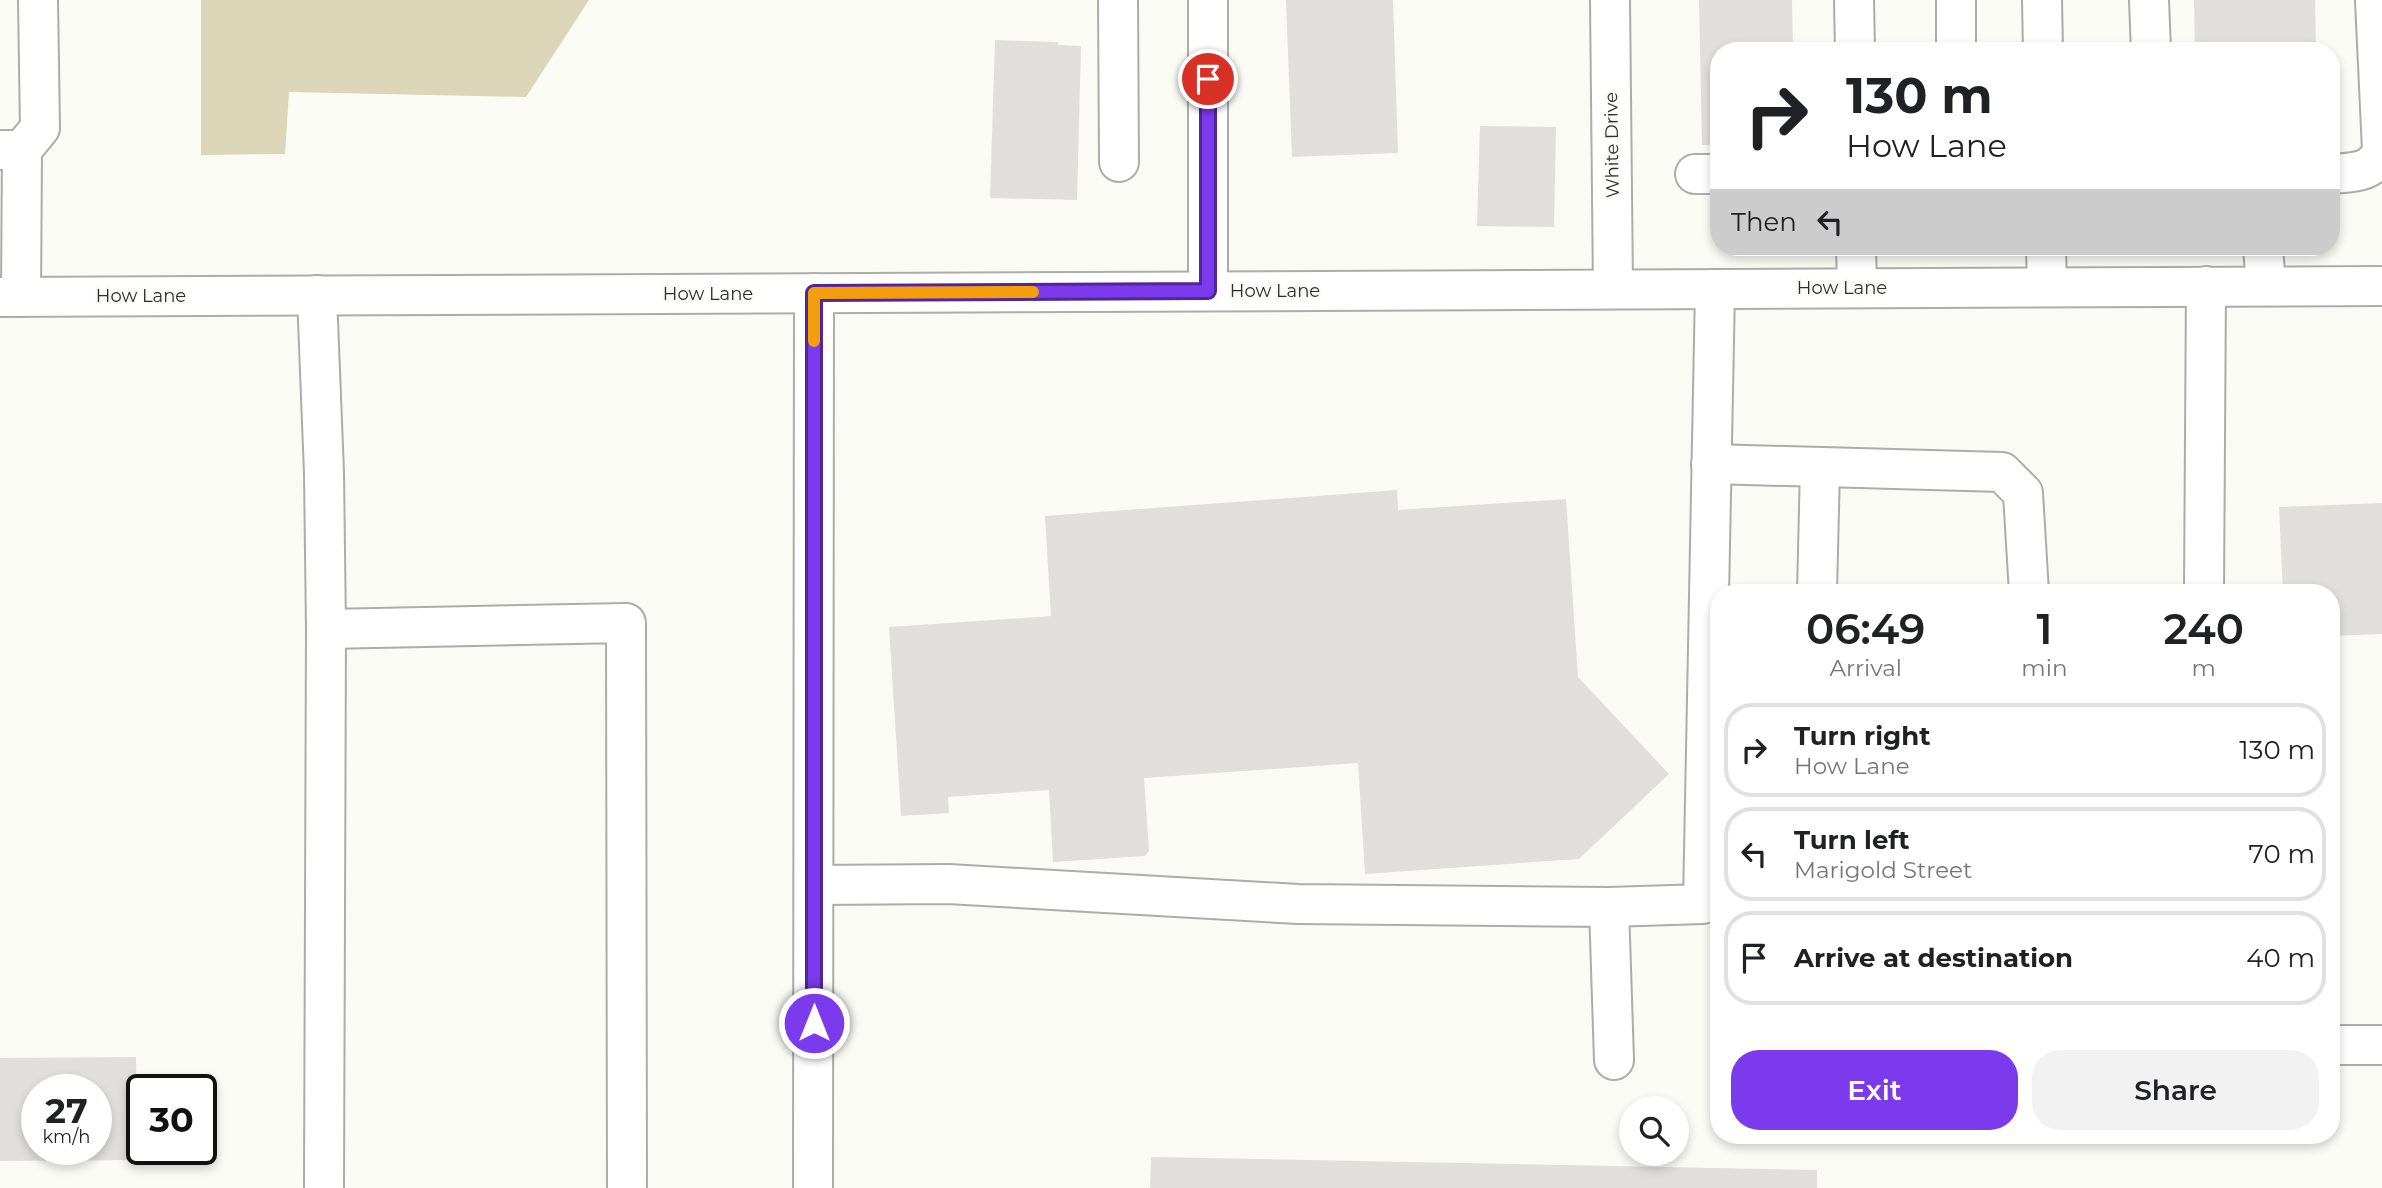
<!DOCTYPE html>
<html lang="en">
<head>
<meta charset="utf-8">
<style>
  :root { --surface:#fff; --page:#f2f2f2; --text:#202124; --muted:#757577; --line:#e0e0e0; --accent:#7c3aed }
  body { margin:0; font-family:Montserrat,sans-serif; background:var(--page); color:var(--text); height:100vh; display:flex; flex-direction:column; font-size:26px; white-space:nowrap }
  * { box-sizing:border-box; margin:0 }
  p { font-size:23px; color:var(--muted) }
  .icon { flex:none; width:38px; height:38px; fill:none; stroke:currentColor; stroke-width:2; stroke-linecap:round; stroke-linejoin:round }
  .map { position:relative; flex:1; overflow:hidden }
  .sheet { position:absolute; left:1710px; top:584px; width:630px; height:560px; display:flex; flex-direction:column; background:var(--surface); border-radius:28px; box-shadow:0 4px 10px #0003 }
  .sheet>* { flex:none }
  .banner { position:absolute; left:1710px; top:42px; width:630px; height:214px; border-radius:28px; box-shadow:0 4px 10px #0003; background:#fff; color:var(--text); overflow:hidden }
  .fabs { position:absolute; left:1619px; top:1096px; display:grid; gap:14px }
  .fabs a { display:grid; place-items:center; width:70px; height:70px; border-radius:50%; background:var(--surface); box-shadow:0 4px 10px #0003; font-size:35px }
  .speed { position:absolute; left:21px; top:1074px; display:flex; gap:14px; font-size:35px; font-weight:700; text-align:center }
  .speed>* { display:grid; place-content:center; width:91px; height:91px; border-radius:50%; background:var(--surface); box-shadow:0 4px 10px #0003; line-height:1 }
  .speed small { font-size:18px; font-weight:400 }
  .speed .limit { border:4px solid #111; border-radius:10px; background:#fff; color:#111 }
  .pin { position:absolute; display:grid; place-items:center; width:60px; height:60px; color:#fff; margin:-30px; border:4px solid #fff; border-radius:50%; box-shadow:0 2px 7px #0007 }
  .me { position:absolute; width:77px; margin:-38px; rotate:0deg; stroke-linejoin:round; filter:drop-shadow(0 0 5px #0008) }
  .turn { display:flex; align-items:center; gap:24px; height:147px; padding:0 21px; font-size:32px }
  .turn .icon { width:91px; height:91px; stroke-width:2.5 }
  .turn b { display:block; font-size:49px; line-height:60px }
  .then { display:flex; align-items:center; height:66px; padding:0 21px; background:#0003; gap:14px; font-size:26px }
  .eta { display:flex; justify-content:space-evenly; align-items:center; height:119px; text-align:center }
  .eta b { font-size:42px; font-weight:600; line-height:49px }
  .cta { display:flex; gap:14px; margin-top:auto; padding:14px 21px }
  .cta a { flex:1; height:80px; border-radius:28px; background:var(--accent); color:#fff; font-size:28px; font-weight:600; line-height:80px; text-align:center }
  .cta a+a { background:var(--page); color:var(--text) }
  ul { padding:0; list-style:none }
  li { display:flex; align-items:center; gap:21px; height:94px; margin:0 14px 10px; padding:0 7px; border:4px solid var(--line); border-radius:28px }
  li div { flex:1 }
  li b { display:block; font-size:26px }
  li em { font-style:normal }
  .map>svg:first-child { display:block }
</style>
</head>
<body>
<div class="map">
<svg width="2382" height="1188" viewBox="0 0 2382 1188">
  <rect width="100%" height="100%" fill="#fbfbf6"/>
  <path fill="#dad6b7" d="M 201,0 L 589,0 L 526,97 L 289,92 L 285,154 L 201,155 Z"/>
  <g fill="#e0dfdb" fill-rule="evenodd">
    <path d="M 1286,0 L 1393,0 L 1398,153 L 1292,157 Z"/>
    <path d="M 1699,0 L 1792,0 L 1793,51 L 1718,51 L 1718,145 L 1702,145 Z"/>
    <path d="M 2194,0 L 2315,0 L 2316,51 L 2195,51 Z"/>
    <path d="M 995,40 L 1058,42 L 1058,45 L 1081,46 L 1077,200 L 990,198 Z"/>
    <path d="M 1480,126 L 1556,127 L 1554,227 L 1477,226 Z"/>
    <path d="M 1397,490 L 1398,510 L 1566,499 L 1578,677 L 1669,774 L 1579,859 L 1365,874 L 1358,763 L 1144,778 L 1149,851 L 1145,856 L 1053,862 L 1049,790 L 948,797 L 949,813 L 901,816 L 889,627 L 1051,616 L 1045,516 Z"/>
    <path d="M 2382,503 L 2382,634 L 2331,636 L 2331,593 L 2283,593 L 2279,507 Z"/>
    <path d="M 136,1057 L 137,1160 L 0,1161 L 0,1058 ZM 37,1090 L 96,1090 L 96,1150 L 37,1150 Z"/>
    <path d="M 1151,1157 L 1817,1170 L 1817,1188 L 1150,1188 Z"/>
  </g>
  <g fill="none" stroke-linecap="round" stroke-linejoin="round">
    <defs>
      <g id="minor">
        <path d="M 1118,0 L 1119,162"/>
        <path d="M 1208,0 L 1208,291"/>
        <path d="M 1610,0 L 1613,289"/>
        <path d="M 1854,0 L 1855,51"/>
        <path d="M 1956,0 L 1956,51"/>
        <path d="M 2042,0 L 2043,51"/>
        <path d="M 2149,0 L 2151,51"/>
        <path d="M 2375,0 L 2382,150"/>
        <path d="M 0,150 L 22,150 L 21,297"/>
        <path d="M 22,150 L 40,128 L 38,0"/>
        <path d="M 1695,174 L 1718,174"/>
        <path d="M 2331,174 C 2353,172 2371,174 2382,152"/>
        <path d="M 1856,247 L 1857,288"/>
        <path d="M 2046,247 L 2047,287"/>
        <path d="M 2263,247 L 2266,286"/>
        <path d="M 317,295 L 324,473 L 326,629 L 626,623 L 627,1188"/>
        <path d="M 1711,464 L 2002,472 L 2023,493 L 2029,593"/>
        <path d="M 1817,593 L 1820,467"/>
        <path d="M 2204,593 L 2206,286"/>
        <path d="M 814,885 L 948,884 L 1298,904 L 1609,907"/>
        <path d="M 2331,1045 L 2382,1045"/>
        <path d="M 1614,1060 L 1609,907 L 1703,904 L 1715,289"/>
        <path d="M 324,1188 L 326,629"/>
        <path d="M 813,1188 L 814,293"/>
      </g>
      <path id="major" d="M 0,297 L 2382,286"/>
    </defs>
    <use href="#minor" stroke="#acaca8" stroke-width="42"/>
    <use href="#major" stroke="#acaca8" stroke-width="42"/>
    <use href="#minor" stroke="#fff" stroke-width="38"/>
    <use href="#major" stroke="#fff" stroke-width="38"/>
  </g>
  <g fill="none" stroke-linecap="round" stroke-linejoin="round">
    <defs>
      <path id="route" d="M 814,1023 L 814,293 L 1208,291 L 1208,79"/>
    </defs>
    <use href="#route" stroke="#51269a" stroke-width="18"/>
    <use href="#route" stroke="#7c3aed" stroke-width="12"/>
    <path stroke="#f59e0b" stroke-width="12" d="M 814,341 L 814,293 L 1033,292"/>
  </g>
  <g text-anchor="middle" dominant-baseline="central" stroke-width="5" stroke-linejoin="round" paint-order="stroke">
    <g font-size="18" fill="#2d2d2b" stroke="#fbfbf6">
      <text transform="translate(1612 145) rotate(-91)">White Drive</text>
      <text x="1842" y="288">How Lane</text>
      <text x="1275" y="291">How Lane</text>
      <text x="708" y="294">How Lane</text>
      <text x="141" y="296">How Lane</text>
    </g>
  </g>
</svg>
<div class="fabs">
<a><svg class="icon" aria-label="search" viewBox="0 0 24 24"><circle cx="10" cy="10" r="6"/><path d="M15 15l6 6"/></svg></a>
</div>
<div class="speed"><div>27<small>km/h</small></div><div class="limit">30</div></div>
<div class="pin" style="left:1208px;top:79px;background:#d93025"><svg class="icon" aria-label="arrive" viewBox="0 0 24 24"><path d="M6 21V4h12l-3 4 3 4H6"/></svg></div>
<svg class="me" style="left:814px;top:1023px" viewBox="-20 -20 40 40"><circle r="17" fill="#7c3aed" stroke="#fff" stroke-width="3"/><path d="M0-11L8 9 0 5-8 9z" fill="#fff"/></svg>
<div class="banner">
<div class="turn"><svg class="icon" aria-label="right" viewBox="0 0 24 24"><path d="M7 20v-9h11M14 6l5 5-5 5"/></svg><div><b>130 m</b>How Lane</div></div>
<div class="then">Then<svg class="icon" aria-label="left" viewBox="0 0 24 24"><path d="M17 20v-9H6M10 6l-5 5 5 5"/></svg></div>
</div>
<section class="sheet">
<div class="eta">
<div><b>06:49</b><p>Arrival</p></div>
<div><b>1</b><p>min</p></div>
<div><b>240</b><p>m</p></div>
</div>
<ul>
<li><svg class="icon" aria-label="right" viewBox="0 0 24 24"><path d="M7 20v-9h11M14 6l5 5-5 5"/></svg><div><b>Turn right</b><p>How Lane</p></div><em>130 m</em></li>
<li><svg class="icon" aria-label="left" viewBox="0 0 24 24"><path d="M17 20v-9H6M10 6l-5 5 5 5"/></svg><div><b>Turn left</b><p>Marigold Street</p></div><em>70 m</em></li>
<li><svg class="icon" aria-label="arrive" viewBox="0 0 24 24"><path d="M6 21V4h12l-3 4 3 4H6"/></svg><div><b>Arrive at destination</b></div><em>40 m</em></li>
</ul>
<div class="cta"><a>Exit</a><a>Share</a></div>
</section>
</div>
</body>
</html>
